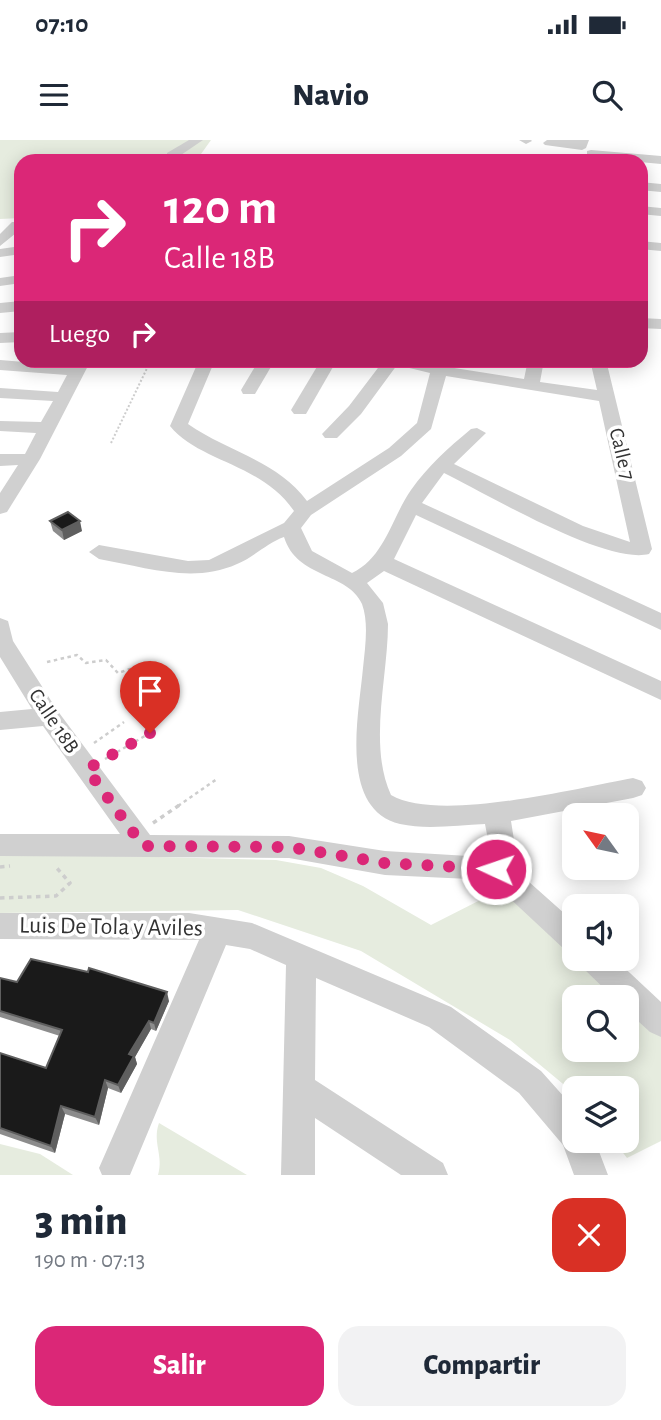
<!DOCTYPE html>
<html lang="es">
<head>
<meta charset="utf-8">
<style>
  :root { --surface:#fff; --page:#f2f2f3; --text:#1f2937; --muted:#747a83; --accent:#db2777 }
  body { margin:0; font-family:"Alegreya Sans",sans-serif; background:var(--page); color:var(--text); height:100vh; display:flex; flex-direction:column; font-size:26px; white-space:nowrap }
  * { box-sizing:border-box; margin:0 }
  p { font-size:23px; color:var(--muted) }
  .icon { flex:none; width:38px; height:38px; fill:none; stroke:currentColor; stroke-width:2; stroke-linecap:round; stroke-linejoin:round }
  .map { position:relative; height:1035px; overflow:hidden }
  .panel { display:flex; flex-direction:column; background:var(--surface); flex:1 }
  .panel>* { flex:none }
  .hud { position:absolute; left:14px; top:14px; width:634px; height:214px; border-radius:21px; box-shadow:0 4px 18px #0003; background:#db2777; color:#fff; overflow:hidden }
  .needle { width:46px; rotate:303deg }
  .tools { position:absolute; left:562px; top:663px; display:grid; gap:14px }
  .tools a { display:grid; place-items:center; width:77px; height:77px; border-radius:14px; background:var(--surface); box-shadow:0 4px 18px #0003; font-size:35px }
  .pin { position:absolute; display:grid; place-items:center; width:60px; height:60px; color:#fff; margin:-72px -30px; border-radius:50% 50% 50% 0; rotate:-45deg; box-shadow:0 0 7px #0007 }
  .pin .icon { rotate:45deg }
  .me { position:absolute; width:77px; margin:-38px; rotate:273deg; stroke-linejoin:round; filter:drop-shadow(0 0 5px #0008) }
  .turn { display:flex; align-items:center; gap:24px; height:147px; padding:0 35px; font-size:32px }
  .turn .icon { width:91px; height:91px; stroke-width:2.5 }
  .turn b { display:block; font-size:49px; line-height:60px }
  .then { display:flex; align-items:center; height:66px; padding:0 35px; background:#0003; gap:14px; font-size:26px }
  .round { display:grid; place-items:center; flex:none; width:74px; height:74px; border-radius:21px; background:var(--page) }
  .overview { display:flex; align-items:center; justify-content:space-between; height:119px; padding:0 35px }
  h1 { font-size:42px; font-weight:800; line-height:52px }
  .primary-button { display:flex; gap:14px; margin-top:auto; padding:14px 35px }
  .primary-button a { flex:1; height:80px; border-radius:21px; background:var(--accent); color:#fff; font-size:28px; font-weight:800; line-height:80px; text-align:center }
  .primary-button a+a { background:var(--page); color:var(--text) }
  .status { display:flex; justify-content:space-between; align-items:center; height:49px; padding:0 35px; background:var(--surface); direction:ltr }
  .status svg { height:19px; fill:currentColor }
  header { display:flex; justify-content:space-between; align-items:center; height:91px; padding:0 35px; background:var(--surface); font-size:32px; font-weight:800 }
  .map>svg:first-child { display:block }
</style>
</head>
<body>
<div class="status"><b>07:10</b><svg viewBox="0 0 49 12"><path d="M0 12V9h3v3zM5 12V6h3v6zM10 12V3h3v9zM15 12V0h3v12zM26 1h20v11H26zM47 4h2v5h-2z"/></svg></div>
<header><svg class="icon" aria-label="menu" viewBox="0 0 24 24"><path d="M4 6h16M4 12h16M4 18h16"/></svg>Navio<svg class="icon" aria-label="search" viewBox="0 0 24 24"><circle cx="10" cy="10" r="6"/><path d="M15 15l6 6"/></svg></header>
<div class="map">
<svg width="661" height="1035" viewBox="0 0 661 1035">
  <rect width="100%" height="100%" fill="#fff"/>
  <g fill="#e6ecdf">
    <path d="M 0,0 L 211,0 L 196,21 L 21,21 L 21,78 L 0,79 Z"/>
    <path d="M 0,713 L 276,720 L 321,728 L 363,746 L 431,785 L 504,748 L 574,812 L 574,819 L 582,819 L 625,857 L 574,858 L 574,910 L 626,910 L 627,859 L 661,890 L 661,1001 L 627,1018 L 614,1001 L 626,1001 L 626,948 L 574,948 L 574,953 L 510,900 L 361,811 L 238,770 L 0,773 Z"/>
    <path d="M 159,983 L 247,1035 L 158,1035 C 164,1016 152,1002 159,983 Z"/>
    <path d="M 0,1004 L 40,1014 L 73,1035 L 0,1035 Z"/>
  </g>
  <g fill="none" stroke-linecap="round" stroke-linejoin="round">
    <path stroke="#cdcdcd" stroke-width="2" stroke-dasharray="2 2" stroke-linecap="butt" d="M 111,303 L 151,220"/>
    <g stroke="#cdcdcd" stroke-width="2.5" stroke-dasharray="3.5 3.5" stroke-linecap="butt">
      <path d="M 47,522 L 77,515 L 86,523 L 106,520 L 118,533 L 151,522"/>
      <path d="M 94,603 L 124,582"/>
      <path d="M 105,619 L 150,593"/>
      <path d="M 178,666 L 217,639"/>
    </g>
    <g stroke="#cdcdcd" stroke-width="3.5" stroke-dasharray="4.5 4.5" stroke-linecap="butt">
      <path d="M 153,683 L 181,664"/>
      <path d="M 0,727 L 10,726"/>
      <path d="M 0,758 L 56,756 L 70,743 L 55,726"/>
    </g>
    <g fill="#d0d0d0" fill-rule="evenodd">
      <path d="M 189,0 L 203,0 L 175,19 L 167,19 L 167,13 Z"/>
      <path d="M 519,0 L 531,0 L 532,1 L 526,4 Z"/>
      <path d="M 547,0 L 589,0 L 586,8 L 582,10 L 545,5 L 543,3 Z"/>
      <path d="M 591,10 L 661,16 L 661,24 L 587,17 L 587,11 Z"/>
      <path d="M 640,42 L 661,44 L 661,52 L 640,50 Z"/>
      <path d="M 640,66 L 661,68 L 661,76 L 640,74 Z"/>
      <path d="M 12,82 L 21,82 L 21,89 L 0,106 L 0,94 Z"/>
      <path d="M 640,101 L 661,103 L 661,111 L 640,109 Z"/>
      <path d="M 21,106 L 21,114 L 0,117 L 0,109 Z"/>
      <path d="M 21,135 L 21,143 L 0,146 L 0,138 Z"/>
      <path d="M 21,161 L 21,171 L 0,173 L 0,163 Z"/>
      <path d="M 640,178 L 661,179 L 661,189 L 640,188 Z"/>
      <path d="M 21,192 L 21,202 L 0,203 L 0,193 Z"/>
      <path d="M 0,220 L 72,226 L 75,220 L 91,220 L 40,319 L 7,372 L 0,374 L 0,353 L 18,325 L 0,326 L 0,314 L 25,314 L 36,293 L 0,291 L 0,281 L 41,282 L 53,261 L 0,258 L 0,248 L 58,252 L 67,235 L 0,230 Z"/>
      <path d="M 199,220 L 215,220 L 188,284 C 226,311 278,321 307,361 L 389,308 L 417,283 L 430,233 L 397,225 L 361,274 L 337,298 L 325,298 L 322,294 L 349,266 L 384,220 L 433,223 L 434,220 L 450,220 L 448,227 L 524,239 L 528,220 L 544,220 L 540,242 L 597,250 L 590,220 L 606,220 L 652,409 L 649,414 C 606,425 487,354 444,333 L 422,363 L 661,473 L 661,490 L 416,375 L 394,419 L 661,541 L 661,560 L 384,431 L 367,443 L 383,463 L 388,484 C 388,537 368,605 391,655 C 439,683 577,648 633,638 L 642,641 L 646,648 L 642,655 L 633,658 L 511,681 L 514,700 L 510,725 L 574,782 L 574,813 L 564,809 L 490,740 L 385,735 L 289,718 L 0,716 L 0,694 L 120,694 L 43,586 L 0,590 L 0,572 L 32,569 L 0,517 L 0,478 L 8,481 L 13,501 L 57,570 L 150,695 L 289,696 L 385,711 L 485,717 L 488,700 L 485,684 C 458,685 427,690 400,684 C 338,669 359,574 363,528 C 365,508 369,483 362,464 C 348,432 297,439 284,397 C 267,403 254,417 237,424 C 193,444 145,427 99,419 L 89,412 L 99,405 L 188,421 L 209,420 L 284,383 L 294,371 C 261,323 199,322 170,286 ZM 446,236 L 599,261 L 630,402 L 583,386 L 454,324 L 486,293 L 477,288 L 471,289 C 447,309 428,326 411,350 C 391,379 385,417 352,433 L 312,411 L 301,388 L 311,375 L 401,316 L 431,289 Z"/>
      <path d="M 259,220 L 275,220 L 255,254 L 243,254 L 241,250 Z"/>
      <path d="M 321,220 L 337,220 L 306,274 L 294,274 L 291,270 Z"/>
      <path d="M 0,773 L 189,773 L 252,783 L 451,867 L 541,931 L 574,968 L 574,1001 L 595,1001 L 608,1035 L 574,1035 L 563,1005 L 519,953 L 429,887 L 316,838 L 315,940 L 443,1023 L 448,1035 L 401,1035 L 315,978 L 315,1035 L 281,1035 L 286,825 L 250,809 L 226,805 L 130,1035 L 102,1035 L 99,1028 L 199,800 L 0,799 Z"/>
      <path d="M 579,819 L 615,819 L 661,862 L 661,897 L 650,892 L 626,870 L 626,858 L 614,858 L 584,829 Z"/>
    </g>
  </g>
  <g fill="#8c8c8c">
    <path d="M 50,381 L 82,391 L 64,400 L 53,391 Z"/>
    <path d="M 0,838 L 17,842 L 169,861 L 156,891 L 151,889 L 135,917 L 137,924 L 121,953 L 108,948 L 99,985 L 65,974 L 55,1013 L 0,994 L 0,913 L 46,928 L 60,896 L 0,877 Z"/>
  </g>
  <g fill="#5f5f5f">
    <path d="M 80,381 L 82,391 L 64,400 L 62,390 Z"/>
    <path d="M 167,852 L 169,861 L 156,891 L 154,883 Z"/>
    <path d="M 149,881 L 151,889 L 135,917 L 137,924 L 121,953 L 118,945 L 129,914 Z"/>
    <path d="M 105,940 L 108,948 L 99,985 L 95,977 Z"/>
    <path d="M 61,966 L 65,974 L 55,1013 L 51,1006 Z"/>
  </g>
  <g fill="#1a1a1a" stroke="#5f5f5f" stroke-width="2">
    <path d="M 68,372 L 80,381 L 62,390 L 50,381 Z"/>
    <path d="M 31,819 L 88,832 L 89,828 L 167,852 L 154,883 L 149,881 L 129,914 L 134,916 L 118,945 L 105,940 L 95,977 L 61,966 L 51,1006 L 0,988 L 0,913 L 46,928 L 62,890 L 0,871 L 0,838 L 17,842 Z"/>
  </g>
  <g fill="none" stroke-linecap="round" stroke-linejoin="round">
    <path stroke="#db2777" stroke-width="12" stroke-dasharray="0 21.6" d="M 150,593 L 87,629 L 143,706 L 289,707 L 385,723 L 496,729"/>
  </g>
  <g text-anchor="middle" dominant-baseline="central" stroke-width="7" stroke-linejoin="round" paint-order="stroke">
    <g font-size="21" fill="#333" stroke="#fff">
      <text transform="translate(622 314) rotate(76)">Calle 7</text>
      <text transform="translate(54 581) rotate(56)">Calle 18B</text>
    </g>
    <g font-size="24" fill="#333" stroke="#fff">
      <text transform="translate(111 787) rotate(1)">Luis De Tola y Aviles</text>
    </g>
  </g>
</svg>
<div class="tools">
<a><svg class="needle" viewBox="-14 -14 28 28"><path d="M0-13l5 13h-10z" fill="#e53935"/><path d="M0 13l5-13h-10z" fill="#747a83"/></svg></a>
<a><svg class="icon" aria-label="sound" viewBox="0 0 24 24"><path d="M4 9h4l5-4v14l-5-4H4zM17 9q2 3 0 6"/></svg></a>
<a><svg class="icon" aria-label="search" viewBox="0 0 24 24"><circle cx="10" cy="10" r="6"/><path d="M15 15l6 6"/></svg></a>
<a><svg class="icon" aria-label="layers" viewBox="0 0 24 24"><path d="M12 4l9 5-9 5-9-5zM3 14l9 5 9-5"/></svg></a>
</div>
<div class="pin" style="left:150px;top:593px;background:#d93025"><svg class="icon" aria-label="arrive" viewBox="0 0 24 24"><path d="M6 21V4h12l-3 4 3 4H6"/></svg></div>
<svg class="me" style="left:496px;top:729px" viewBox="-20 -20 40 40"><circle r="17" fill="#db2777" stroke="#fff" stroke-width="3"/><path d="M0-11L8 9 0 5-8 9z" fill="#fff"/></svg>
<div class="hud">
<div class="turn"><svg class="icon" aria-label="right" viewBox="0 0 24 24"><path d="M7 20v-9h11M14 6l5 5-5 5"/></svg><div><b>120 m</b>Calle 18B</div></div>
<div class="then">Luego<svg class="icon" aria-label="right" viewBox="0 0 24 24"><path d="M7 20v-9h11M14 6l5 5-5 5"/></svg></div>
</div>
</div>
<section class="panel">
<div class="overview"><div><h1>3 min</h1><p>190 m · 07:13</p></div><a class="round" style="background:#d93025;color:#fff"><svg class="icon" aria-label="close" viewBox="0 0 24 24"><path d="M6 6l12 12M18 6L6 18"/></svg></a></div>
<div class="primary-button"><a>Salir</a><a>Compartir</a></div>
</section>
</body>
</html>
